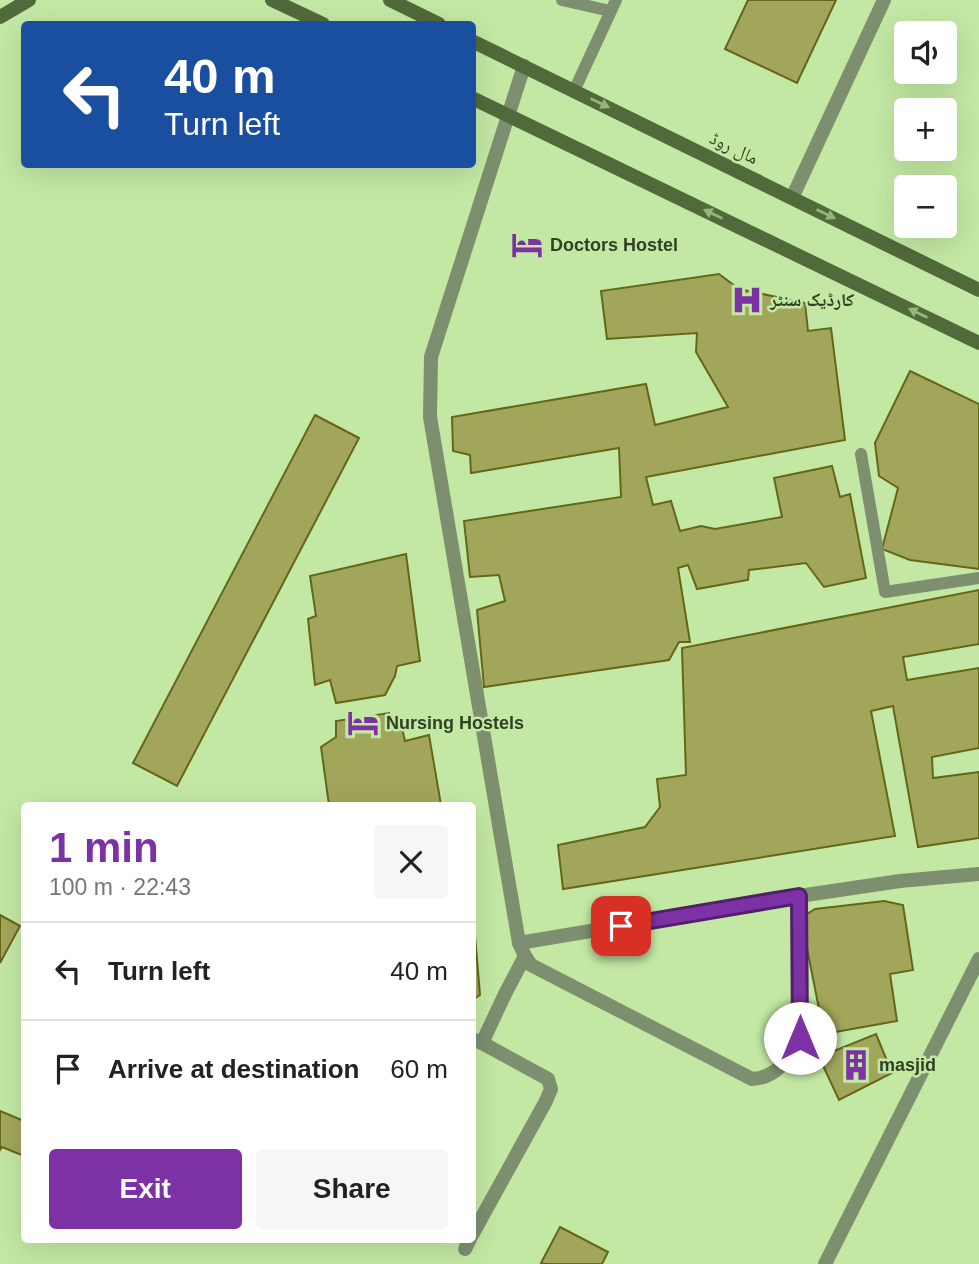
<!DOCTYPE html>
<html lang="en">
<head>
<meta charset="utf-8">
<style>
  :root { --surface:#fff; --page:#f6f6f6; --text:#222; --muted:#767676; --line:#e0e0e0; --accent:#7c31a4 }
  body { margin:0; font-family:Arial,"Noto Naskh Arabic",sans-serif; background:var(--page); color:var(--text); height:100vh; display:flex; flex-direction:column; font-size:26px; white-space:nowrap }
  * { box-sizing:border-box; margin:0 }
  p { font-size:23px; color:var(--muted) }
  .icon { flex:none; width:38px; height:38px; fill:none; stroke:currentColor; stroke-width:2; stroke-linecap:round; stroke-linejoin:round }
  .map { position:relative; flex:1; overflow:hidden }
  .sheet { position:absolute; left:21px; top:802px; width:455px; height:441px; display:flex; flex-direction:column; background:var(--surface); border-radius:7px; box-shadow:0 7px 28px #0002 }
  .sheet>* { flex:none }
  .top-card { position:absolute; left:21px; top:21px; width:455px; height:147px; border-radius:7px; box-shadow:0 7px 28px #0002; background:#1a4fa0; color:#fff; overflow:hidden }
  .buttons { position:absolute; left:894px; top:21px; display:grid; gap:14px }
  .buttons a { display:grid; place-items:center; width:63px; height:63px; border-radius:7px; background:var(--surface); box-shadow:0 7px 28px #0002; font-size:35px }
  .pin { position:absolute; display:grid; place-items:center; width:60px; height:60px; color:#fff; margin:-30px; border-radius:14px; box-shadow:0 4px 10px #0006 }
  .me { position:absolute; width:77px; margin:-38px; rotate:0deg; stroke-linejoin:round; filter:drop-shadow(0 0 5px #0008) }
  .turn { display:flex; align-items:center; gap:24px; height:147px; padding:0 28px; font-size:32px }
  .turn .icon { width:91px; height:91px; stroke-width:2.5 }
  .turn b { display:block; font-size:49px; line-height:60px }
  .round { display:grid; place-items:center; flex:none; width:74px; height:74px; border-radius:7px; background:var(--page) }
  .head { display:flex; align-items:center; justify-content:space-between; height:119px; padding:0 28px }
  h1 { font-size:42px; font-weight:800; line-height:52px; color:var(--accent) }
  .primary-button { display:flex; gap:14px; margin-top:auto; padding:14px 28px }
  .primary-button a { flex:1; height:80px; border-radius:7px; background:var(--accent); color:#fff; font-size:28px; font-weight:800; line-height:80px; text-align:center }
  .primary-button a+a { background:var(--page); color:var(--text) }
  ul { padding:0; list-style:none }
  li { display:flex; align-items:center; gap:21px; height:98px; padding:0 28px; border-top:2px solid var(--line) }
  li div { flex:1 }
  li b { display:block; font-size:26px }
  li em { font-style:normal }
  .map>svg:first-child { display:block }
</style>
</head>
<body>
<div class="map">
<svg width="979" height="1264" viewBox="0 0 979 1264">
  <rect width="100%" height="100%" fill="#c3e8a4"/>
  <g fill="#a2a65b" stroke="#646718" stroke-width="2">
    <path d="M 748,0 L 836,0 L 797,83 L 725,49 Z"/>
    <path d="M 719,274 L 739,289 L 805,303 L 808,331 L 831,328 L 845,440 L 646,477 L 653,505 L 671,501 L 680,531 L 701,526 L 715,529 L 782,517 L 774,478 L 832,466 L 840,497 L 850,494 L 866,578 L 824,587 L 806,563 L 749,570 L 748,580 L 697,589 L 688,565 L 678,568 L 690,642 L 679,642 L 669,660 L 484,687 L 477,610 L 505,601 L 499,575 L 470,577 L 464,521 L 621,497 L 619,448 L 471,473 L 470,455 L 453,451 L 452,417 L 646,384 L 655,425 L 728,407 L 696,352 L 697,333 L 607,339 L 601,291 Z"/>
    <path d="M 910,371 L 979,404 L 979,569 L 910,560 L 882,549 L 898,488 L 879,476 L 875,443 Z"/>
    <path d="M 315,415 L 359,438 L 177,786 L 133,763 Z"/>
    <path d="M 406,554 L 420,661 L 397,666 L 395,676 L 385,695 L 336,703 L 330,680 L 315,685 L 308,619 L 316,616 L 310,576 Z"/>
    <path d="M 979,590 L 979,644 L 903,657 L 907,680 L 979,668 L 979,748 L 932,757 L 933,778 L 979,772 L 979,838 L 918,847 L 893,706 L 871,711 L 895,836 L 563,889 L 558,845 L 645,827 L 660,807 L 657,779 L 686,775 L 682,648 Z"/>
    <path d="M 389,713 L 394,728 L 402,728 L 405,741 L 429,735 L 441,805 L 329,805 L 321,747 L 336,737 L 336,721 Z"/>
    <path d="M 884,901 L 903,905 L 913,970 L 890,974 L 897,1021 L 824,1034 L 801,918 L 815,909 Z"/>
    <path d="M 0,915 L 20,926 L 0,963 Z"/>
    <path d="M 472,924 L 474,924 L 480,995 L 472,1000 Z"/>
    <path d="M 876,1034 L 892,1073 L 839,1100 L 819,1057 Z"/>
    <path d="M 0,1111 L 24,1121 L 24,1156 L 2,1147 L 0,1150 Z"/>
    <path d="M 560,1227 L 608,1252 L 602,1264 L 544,1264 L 541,1263 Z"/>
  </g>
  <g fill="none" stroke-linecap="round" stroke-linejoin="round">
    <g stroke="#7d8f6f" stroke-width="12">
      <path d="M 562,0 L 610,11"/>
      <path d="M 574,91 L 616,0"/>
      <path d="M 861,454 L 885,592 L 979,578"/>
    </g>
    <g stroke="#7d8f6f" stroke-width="14">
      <path d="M 524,66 L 431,357 L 430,417 L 519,943 L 799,896 L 900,881 L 979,874"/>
      <path d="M 792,198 L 884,0"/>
      <path d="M 519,943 L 525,956 L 531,965 L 752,1079 C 776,1078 789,1059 800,1038 L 799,896"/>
      <path d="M 472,1039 L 482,1043 L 505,994 L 525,956"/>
      <path d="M 472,1235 L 546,1101 L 551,1089 L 548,1079 L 482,1043"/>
      <path d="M 465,1249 L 470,1239"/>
      <path d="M 825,1264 L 979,959"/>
    </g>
    <g stroke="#516a3b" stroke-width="14">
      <path d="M 272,0 L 323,24"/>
      <path d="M 390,0 L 439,24"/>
      <path d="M 0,17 L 29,0"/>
      <path d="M 472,41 L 979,290"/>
      <path d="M 472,98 L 979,343"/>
    </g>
  </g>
  <defs><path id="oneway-solid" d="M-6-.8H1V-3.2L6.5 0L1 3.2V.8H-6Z" transform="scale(1.75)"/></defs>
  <g fill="#95b67a">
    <use href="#oneway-solid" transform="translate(600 103) rotate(26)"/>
    <use href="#oneway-solid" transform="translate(713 214) rotate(-154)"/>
    <use href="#oneway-solid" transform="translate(826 214) rotate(26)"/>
    <use href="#oneway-solid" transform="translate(918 313) rotate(-154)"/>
  </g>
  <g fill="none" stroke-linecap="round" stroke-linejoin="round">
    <defs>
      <path id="route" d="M 621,926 L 799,896 L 800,1038"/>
    </defs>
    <use href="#route" stroke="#51206b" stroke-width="18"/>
    <use href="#route" stroke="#7c31a4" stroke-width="12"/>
  </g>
  <defs>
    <symbol id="hotel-bare" viewBox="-9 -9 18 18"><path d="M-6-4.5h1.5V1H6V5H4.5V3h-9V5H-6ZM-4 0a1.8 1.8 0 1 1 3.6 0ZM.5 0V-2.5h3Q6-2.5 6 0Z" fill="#7c31a4" stroke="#c3e8a4" stroke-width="2.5" paint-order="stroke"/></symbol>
    <symbol id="hospital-bare" viewBox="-9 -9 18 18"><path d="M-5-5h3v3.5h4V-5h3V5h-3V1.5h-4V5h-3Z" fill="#7c31a4" stroke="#c3e8a4" stroke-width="2.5" paint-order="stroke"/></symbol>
    <symbol id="building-bare" viewBox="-9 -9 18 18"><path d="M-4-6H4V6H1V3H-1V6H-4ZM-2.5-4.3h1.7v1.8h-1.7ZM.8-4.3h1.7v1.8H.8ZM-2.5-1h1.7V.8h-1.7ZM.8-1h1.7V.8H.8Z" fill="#7c31a4" stroke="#c3e8a4" stroke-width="2.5" paint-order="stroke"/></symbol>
  </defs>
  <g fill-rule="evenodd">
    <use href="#hotel-bare" x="505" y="223" width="44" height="44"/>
    <use href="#hospital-bare" x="725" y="278" width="44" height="44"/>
    <use href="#hotel-bare" x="341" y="701" width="44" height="44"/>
    <use href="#building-bare" x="834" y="1043" width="44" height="44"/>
  </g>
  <g text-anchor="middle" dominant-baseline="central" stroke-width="5" stroke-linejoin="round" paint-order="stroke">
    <g font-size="18" fill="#314024" stroke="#c3e8a4">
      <text transform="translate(734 148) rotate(26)">مال روڈ</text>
    </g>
    <g font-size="18" font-weight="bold" fill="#314024" stroke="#c3e8a4" text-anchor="start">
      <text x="550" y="245">Doctors Hostel</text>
      <text x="770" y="300">کارڈیک سنٹر</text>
      <text x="386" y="723">Nursing Hostels</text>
      <text x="879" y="1065">masjid</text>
    </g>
  </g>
</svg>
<div class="buttons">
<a><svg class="icon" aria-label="sound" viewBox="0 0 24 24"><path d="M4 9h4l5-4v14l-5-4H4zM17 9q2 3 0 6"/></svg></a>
<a>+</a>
<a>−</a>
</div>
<div class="pin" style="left:621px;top:926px;background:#d93025"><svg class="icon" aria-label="arrive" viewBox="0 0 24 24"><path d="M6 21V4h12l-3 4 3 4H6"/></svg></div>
<svg class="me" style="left:800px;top:1038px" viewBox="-20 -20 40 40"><circle r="19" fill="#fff"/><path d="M0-13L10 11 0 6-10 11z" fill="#7c31a4"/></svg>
<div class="top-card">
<div class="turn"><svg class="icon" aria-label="left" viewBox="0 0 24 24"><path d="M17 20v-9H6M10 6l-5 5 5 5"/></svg><div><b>40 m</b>Turn left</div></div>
</div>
<section class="sheet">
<div class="head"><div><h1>1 min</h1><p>100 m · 22:43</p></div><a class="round"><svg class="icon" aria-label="close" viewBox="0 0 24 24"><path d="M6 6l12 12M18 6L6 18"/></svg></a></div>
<ul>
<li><svg class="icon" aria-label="left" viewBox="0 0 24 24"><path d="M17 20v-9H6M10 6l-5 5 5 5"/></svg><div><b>Turn left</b></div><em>40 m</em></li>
<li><svg class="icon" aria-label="arrive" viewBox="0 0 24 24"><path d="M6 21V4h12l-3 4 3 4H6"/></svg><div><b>Arrive at destination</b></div><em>60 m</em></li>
</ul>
<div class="primary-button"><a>Exit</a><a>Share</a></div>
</section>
</div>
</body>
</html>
